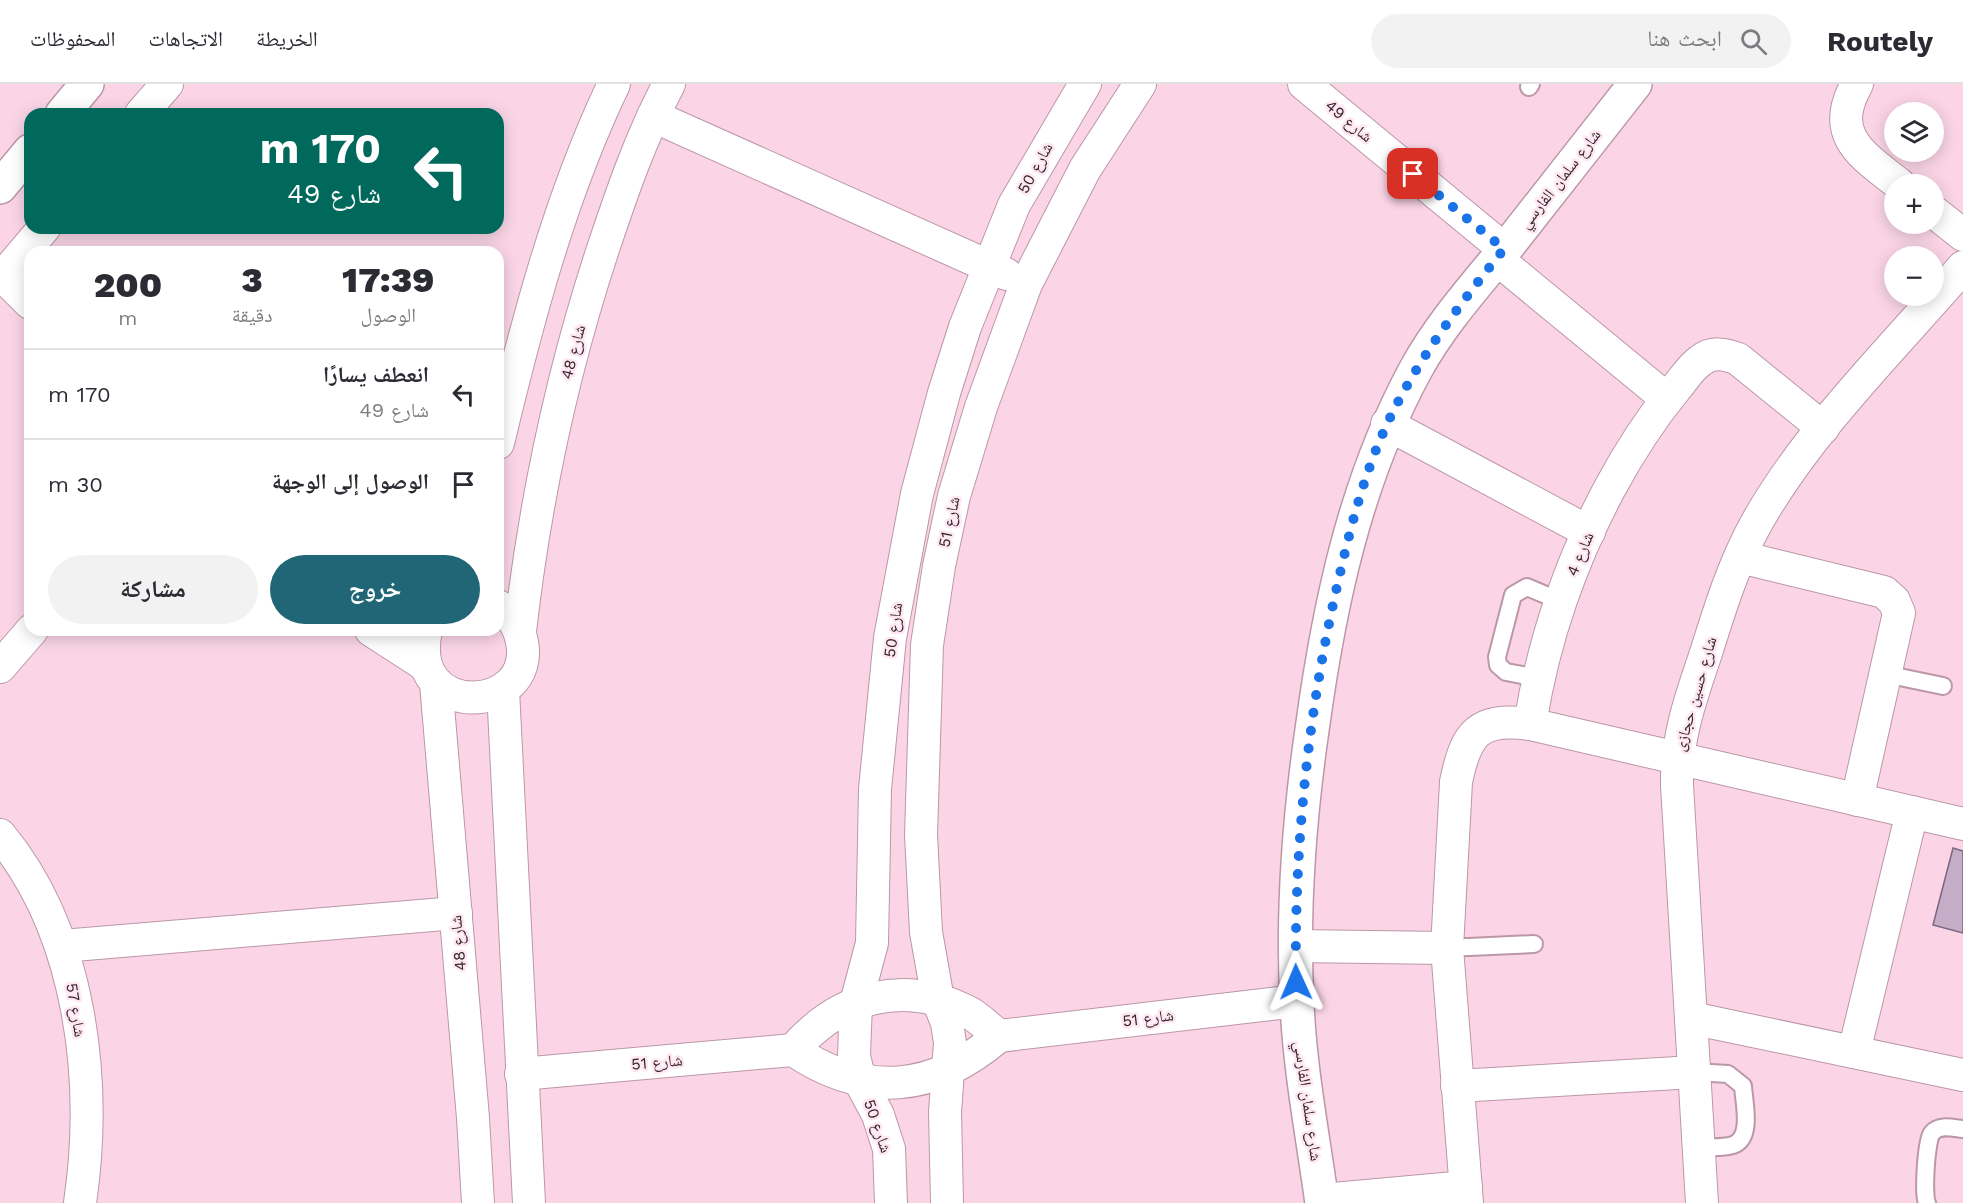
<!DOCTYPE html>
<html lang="ar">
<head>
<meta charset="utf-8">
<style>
  :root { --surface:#fff; --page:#f2f2f3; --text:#2b2b33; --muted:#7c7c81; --line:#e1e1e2; --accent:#216677 }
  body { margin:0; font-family:"Work Sans","Noto Naskh Arabic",sans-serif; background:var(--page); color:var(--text); direction:rtl; height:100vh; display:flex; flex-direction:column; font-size:22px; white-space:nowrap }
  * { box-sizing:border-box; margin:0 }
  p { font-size:20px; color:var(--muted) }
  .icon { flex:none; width:33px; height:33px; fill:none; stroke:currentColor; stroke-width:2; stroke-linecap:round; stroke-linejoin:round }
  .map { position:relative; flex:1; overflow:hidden; direction:ltr }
  .drawer { position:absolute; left:24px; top:162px; width:480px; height:390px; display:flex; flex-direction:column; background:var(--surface); border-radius:18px; box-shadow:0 3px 15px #0003; direction:rtl }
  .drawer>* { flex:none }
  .guide { position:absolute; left:24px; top:24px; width:480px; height:126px; border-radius:18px; box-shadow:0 3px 15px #0003; direction:rtl; background:#00695c; color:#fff; overflow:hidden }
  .fabs { position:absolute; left:1884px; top:18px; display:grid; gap:12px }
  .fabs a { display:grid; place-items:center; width:60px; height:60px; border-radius:50%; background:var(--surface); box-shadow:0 3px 15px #0003; font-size:30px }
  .pin { position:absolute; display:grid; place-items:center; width:51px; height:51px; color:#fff; margin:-26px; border-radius:12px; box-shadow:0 3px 9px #0006 }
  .me { position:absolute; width:66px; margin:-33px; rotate:359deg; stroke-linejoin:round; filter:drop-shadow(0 0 4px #0008) }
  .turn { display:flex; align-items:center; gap:21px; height:126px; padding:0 24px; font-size:27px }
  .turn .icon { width:78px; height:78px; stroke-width:2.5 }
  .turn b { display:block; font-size:42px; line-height:51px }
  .eta { display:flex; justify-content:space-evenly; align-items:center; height:102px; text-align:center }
  .eta b { font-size:36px; font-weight:800; line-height:42px }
  .action { display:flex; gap:12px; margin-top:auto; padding:12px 24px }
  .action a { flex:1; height:69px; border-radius:36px; background:var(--accent); color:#fff; font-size:24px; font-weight:800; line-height:69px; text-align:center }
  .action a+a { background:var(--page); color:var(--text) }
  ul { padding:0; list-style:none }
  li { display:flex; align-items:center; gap:18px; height:90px; padding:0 24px; border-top:2px solid var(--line) }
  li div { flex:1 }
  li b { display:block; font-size:22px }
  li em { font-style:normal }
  header { display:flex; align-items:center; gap:36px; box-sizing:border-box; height:84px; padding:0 30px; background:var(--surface); border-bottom:2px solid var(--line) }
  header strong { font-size:28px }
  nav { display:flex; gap:33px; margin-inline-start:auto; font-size:21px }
  .search { width:420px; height:54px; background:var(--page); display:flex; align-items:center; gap:15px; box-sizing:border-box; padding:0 21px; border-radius:33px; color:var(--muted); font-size:22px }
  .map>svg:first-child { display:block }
</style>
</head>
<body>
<header>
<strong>Routely</strong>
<div class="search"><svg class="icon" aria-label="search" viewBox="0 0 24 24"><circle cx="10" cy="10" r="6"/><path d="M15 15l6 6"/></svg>ابحث هنا</div>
<nav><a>الخريطة</a><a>الاتجاهات</a><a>المحفوظات</a></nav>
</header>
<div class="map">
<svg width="1963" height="1119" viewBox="0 0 1963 1119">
  <rect width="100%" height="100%" fill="#fbd5e6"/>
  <path fill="#c5acc7" stroke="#7d667f" stroke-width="1.5" d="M 1953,764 L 1963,767 L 1963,849 L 1933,841 Z"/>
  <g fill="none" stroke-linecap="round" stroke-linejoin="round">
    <defs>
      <g id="lane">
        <path d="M 1529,3 L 1531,0"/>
        <path d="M 1885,590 L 1943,602"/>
        <path d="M 1538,594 L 1506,588 L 1498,581 L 1497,573 L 1513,511 L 1527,503 L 1560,517"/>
        <path d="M 1447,864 L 1534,860"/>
        <path d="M 1694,988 L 1728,990 L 1743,1002 C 1744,1019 1753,1054 1733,1061 C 1724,1064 1709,1063 1699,1064"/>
        <path d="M 1927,1119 C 1923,1111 1926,1056 1932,1049 C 1939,1040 1953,1044 1963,1045"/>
      </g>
      <g id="street">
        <path d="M 1304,0 L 1504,165"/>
        <path d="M 1857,0 C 1828,51 1862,71 1899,100"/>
        <path d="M 141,30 L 167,0"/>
        <path d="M 653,32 L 1006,190"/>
        <path d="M 1934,128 L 1963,151"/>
        <path d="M 1497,175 L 1667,315"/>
        <path d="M 3,192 L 30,219"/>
        <path d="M 0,196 L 44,144"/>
        <path d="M 1387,340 L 1589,448"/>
        <path d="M 498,359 C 527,238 560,112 614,0"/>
        <path d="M 1740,473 L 1884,508 L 1894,517 L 1899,529 L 1857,716"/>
        <path d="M 371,546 L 425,581"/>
        <path d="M 426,546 C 406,638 536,630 522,558 C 519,542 512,531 498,522"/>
        <path d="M 520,547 C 535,417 562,289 603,165 C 622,108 641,53 669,0"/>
        <path d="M 0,583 L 32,546"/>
        <path d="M 436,599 L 473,1034 L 478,1119"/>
        <path d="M 503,606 L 529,1119"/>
        <path d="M 1530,640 C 1537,597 1547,556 1561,516 C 1587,441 1626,365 1676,304 C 1683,296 1691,283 1700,277 C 1712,267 1725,270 1738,275 L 1823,344"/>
        <path d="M 0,751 C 81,849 98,996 80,1119"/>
        <path d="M 62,862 L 456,829"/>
        <path d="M 1295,862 L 1447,864"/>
        <path d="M 1691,934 L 1963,991"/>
        <path d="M 793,966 C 840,912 904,894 970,929 C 980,935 989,944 999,952"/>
        <path d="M 1854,968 L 1912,728"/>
        <path d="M 521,990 L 793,966 C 866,1015 934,1008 999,952 L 1296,917"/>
        <path d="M 1457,1002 L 1694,988"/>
        <path d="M 1322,1116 L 1466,1103"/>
        <path d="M 891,1119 L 889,1065 L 878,1031 L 860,997 L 854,972 L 856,919 L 872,859 L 875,705 L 890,554 L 917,410 L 944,309 L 965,243 L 1014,121 L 1085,0"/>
        <path d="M 947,1119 L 945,1028 L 950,959 L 947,939 L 938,916 L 926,848 L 921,751 L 927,561 L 939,482 L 954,412 L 981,323 L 1026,200 L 1085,85 L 1140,0"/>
        <path d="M 1467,1119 L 1447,864 L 1456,698 C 1466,649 1478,633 1530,640 L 1963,740"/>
        <path d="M 1702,1119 L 1677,701 C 1676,655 1691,613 1706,569 C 1720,524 1734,479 1757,438 C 1809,346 1894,263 1963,183"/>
      </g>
      <path id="secondary" d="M 1322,1119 C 1313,1053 1300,987 1297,920 C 1292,828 1299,736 1312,646 C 1329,521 1355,397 1416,285 C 1440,241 1475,202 1507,163 C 1550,109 1592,54 1635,0"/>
      <g id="highway">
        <path d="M 62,30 L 87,0"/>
        <path d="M 0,103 L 30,67"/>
      </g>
    </defs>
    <use href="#lane" stroke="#bb97a7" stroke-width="20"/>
    <use href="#street" stroke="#bb97a7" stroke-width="34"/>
    <use href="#secondary" stroke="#bb97a7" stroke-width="36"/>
    <use href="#highway" stroke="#bb97a7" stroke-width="36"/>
    <use href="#lane" stroke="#fff" stroke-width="16"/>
    <use href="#street" stroke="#fff" stroke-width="32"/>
    <use href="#secondary" stroke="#fff" stroke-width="33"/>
    <use href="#highway" stroke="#fff" stroke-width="33"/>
  </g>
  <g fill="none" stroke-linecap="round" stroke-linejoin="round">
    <path stroke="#1a73e8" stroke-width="10" stroke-dasharray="0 18" d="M 1296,898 C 1294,763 1308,626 1339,494 C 1351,441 1365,387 1388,338 C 1418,275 1460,220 1504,165 L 1413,90"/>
  </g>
  <g text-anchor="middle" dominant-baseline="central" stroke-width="5" stroke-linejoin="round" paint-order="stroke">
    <g font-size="16" fill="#35272d" stroke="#ffe7f1">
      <text transform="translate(1349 37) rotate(40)">شارع 49</text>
      <text transform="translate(1035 84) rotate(-61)">شارع 50</text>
      <text transform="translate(1560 95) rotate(-52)">شارع سلمان الفارسي</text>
      <text transform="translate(573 268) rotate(-75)">شارع 48</text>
      <text transform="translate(949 438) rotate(-78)">شارع 51</text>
      <text transform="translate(1580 470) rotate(-67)">شارع 4</text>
      <text transform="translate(893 546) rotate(-82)">شارع 50</text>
      <text transform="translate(1695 610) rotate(-74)">شارع حسين حجازى</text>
      <text transform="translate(458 859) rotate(-95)">شارع 48</text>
      <text transform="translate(76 926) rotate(81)">شارع 57</text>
      <text transform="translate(1148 934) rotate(-7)">شارع 51</text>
      <text transform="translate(657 978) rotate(-5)">شارع 51</text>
      <text transform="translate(1308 1017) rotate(82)">شارع سلمان الفارسي</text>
      <text transform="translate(878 1042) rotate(71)">شارع 50</text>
    </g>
  </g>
</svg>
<div class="fabs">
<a><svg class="icon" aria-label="layers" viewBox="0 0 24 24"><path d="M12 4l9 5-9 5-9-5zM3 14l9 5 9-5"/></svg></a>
<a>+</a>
<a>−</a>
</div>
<div class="pin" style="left:1413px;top:90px;background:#d93025"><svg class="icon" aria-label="arrive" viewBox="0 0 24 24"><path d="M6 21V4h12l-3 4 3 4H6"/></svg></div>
<svg class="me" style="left:1296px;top:898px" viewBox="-20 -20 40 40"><path d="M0-17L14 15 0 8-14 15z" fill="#1a73e8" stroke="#fff" stroke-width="4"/></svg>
<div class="guide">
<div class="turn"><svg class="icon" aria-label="left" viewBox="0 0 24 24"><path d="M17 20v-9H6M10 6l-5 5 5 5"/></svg><div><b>170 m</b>شارع 49</div></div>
</div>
<section class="drawer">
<div class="eta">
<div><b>17:39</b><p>الوصول</p></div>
<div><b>3</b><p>دقيقة</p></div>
<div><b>200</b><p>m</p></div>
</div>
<ul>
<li><svg class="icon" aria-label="left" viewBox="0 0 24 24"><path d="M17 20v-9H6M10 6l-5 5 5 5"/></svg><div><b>انعطف يسارًا</b><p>شارع 49</p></div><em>170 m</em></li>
<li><svg class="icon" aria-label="arrive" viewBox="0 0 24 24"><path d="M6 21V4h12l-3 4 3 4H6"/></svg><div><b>الوصول إلى الوجهة</b></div><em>30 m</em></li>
</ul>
<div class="action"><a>خروج</a><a>مشاركة</a></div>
</section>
</div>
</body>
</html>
